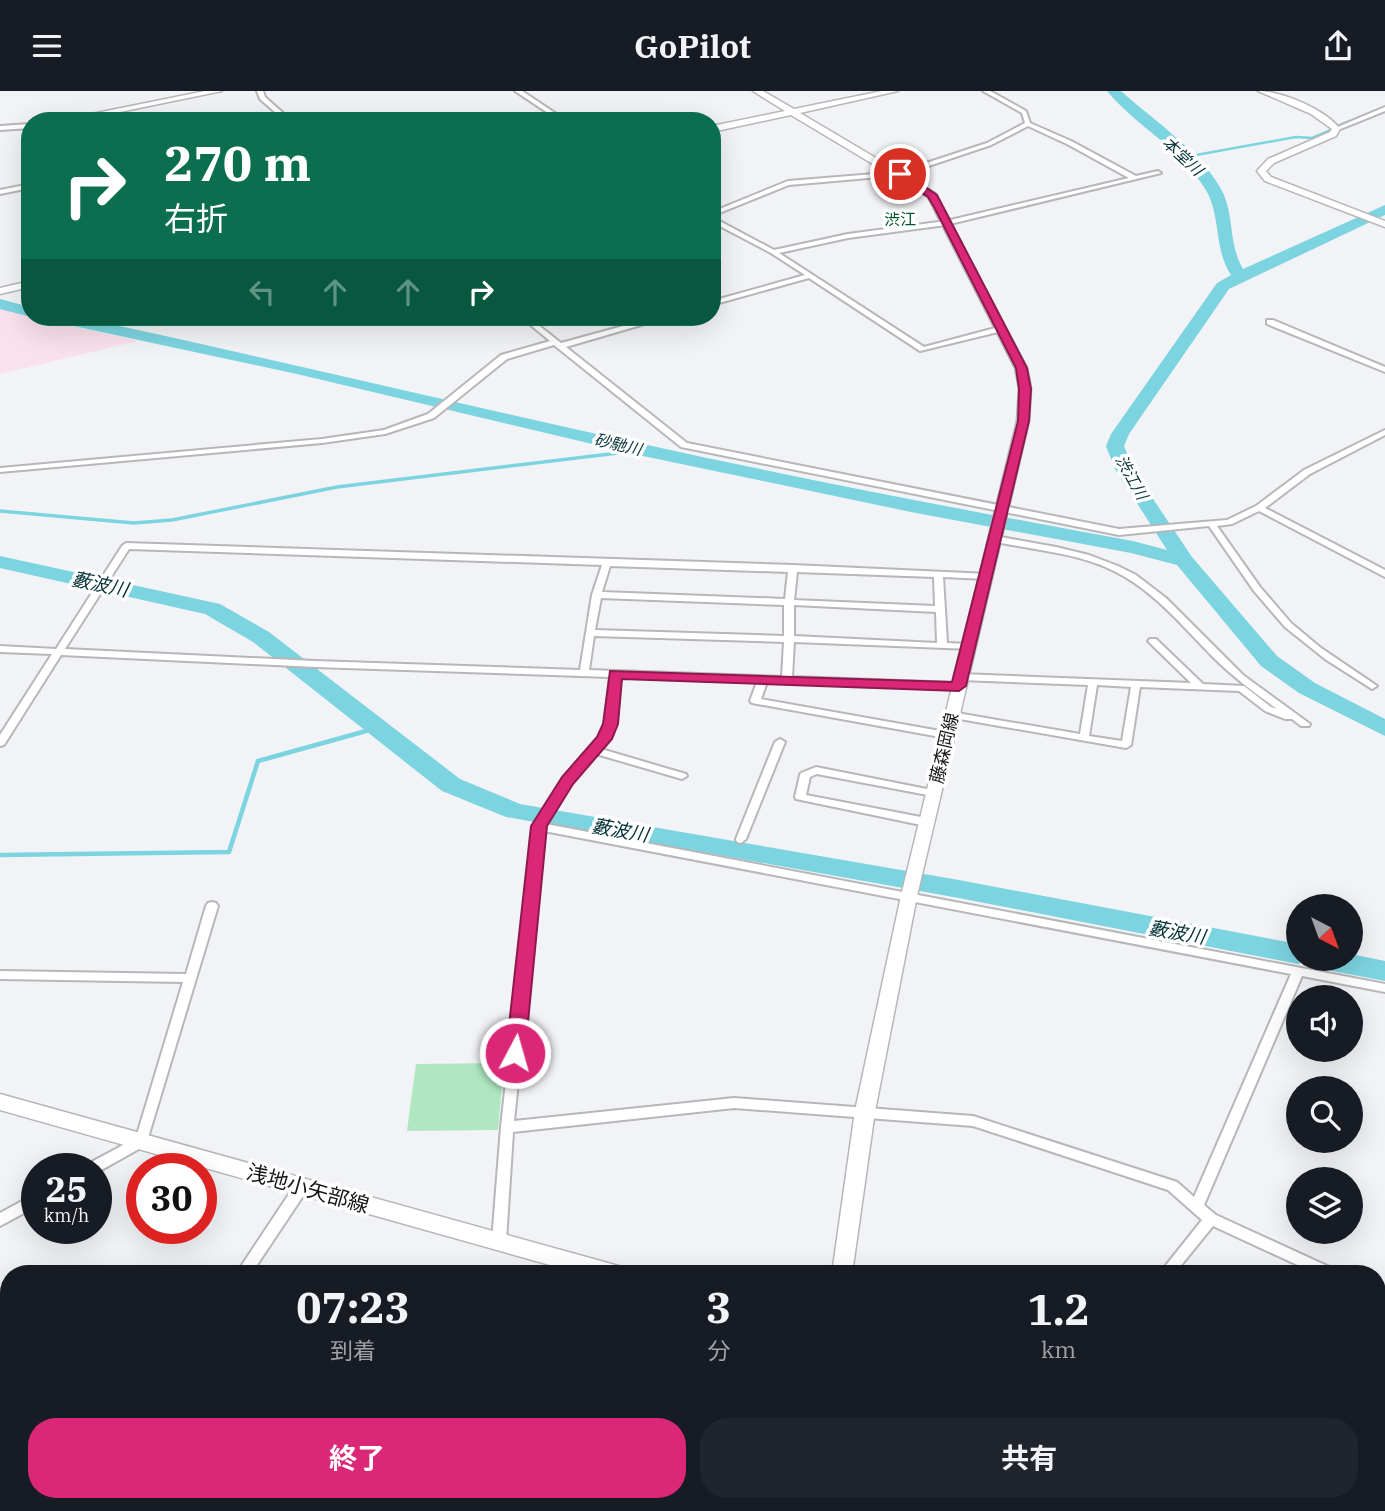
<!DOCTYPE html>
<html lang="ja">
<head>
<meta charset="utf-8">
<style>
  :root { --surface:#171b24; --page:#20242c; --text:#f1f3f6; --muted:#9ea1a6; --accent:#db2777 }
  body { margin:0; font-family:"IBM Plex Serif","Noto Sans JP",serif; background:var(--page); color:var(--text); height:100vh; display:flex; flex-direction:column; font-size:26px; white-space:nowrap }
  * { box-sizing:border-box; margin:0 }
  p { font-size:23px; color:var(--muted) }
  .icon { flex:none; width:38px; height:38px; fill:none; stroke:currentColor; stroke-width:2; stroke-linecap:round; stroke-linejoin:round }
  .map { position:relative; flex:1; overflow:hidden }
  .panel { position:absolute; left:0px; top:1174px; width:1386px; height:247px; display:flex; flex-direction:column; background:var(--surface); border-radius:28px 28px 0 0; box-shadow:0 7px 28px #0002 }
  .panel>* { flex:none }
  .guide { position:absolute; left:21px; top:21px; width:700px; height:214px; border-radius:28px; box-shadow:0 7px 28px #0002; background:#0b6e4f; color:#fff; overflow:hidden }
  .needle { width:46px; rotate:139deg }
  .controls { position:absolute; left:1286px; top:803px; display:grid; gap:14px }
  .controls a { display:grid; place-items:center; width:77px; height:77px; border-radius:50%; background:var(--surface); box-shadow:0 7px 28px #0002; font-size:35px }
  .speed { position:absolute; left:21px; top:1062px; display:flex; gap:14px; font-size:35px; font-weight:700; text-align:center }
  .speed>* { display:grid; place-content:center; width:91px; height:91px; border-radius:50%; background:var(--surface); box-shadow:0 7px 28px #0002; line-height:1 }
  .speed small { font-size:18px; font-weight:400 }
  .speed .limit { border:10px solid #d22; background:#fff; color:#111 }
  .pin { position:absolute; display:grid; place-items:center; width:60px; height:60px; color:#fff; margin:-30px; border:4px solid #fff; border-radius:50%; box-shadow:0 2px 7px #0007 }
  .me { position:absolute; width:77px; margin:-38px; rotate:6deg; stroke-linejoin:round; filter:drop-shadow(0 0 5px #0008) }
  .turn { display:flex; align-items:center; gap:24px; height:147px; padding:0 28px; font-size:32px }
  .turn .icon { width:91px; height:91px; stroke-width:2.5 }
  .turn b { display:block; font-size:49px; line-height:60px }
  .lanes { display:flex; align-items:center; height:66px; padding:0 28px; background:#0003; justify-content:center; gap:35px; direction:ltr }
  .lanes .off { opacity:.35 }
  .eta { display:flex; justify-content:space-evenly; align-items:center; height:119px; text-align:center }
  .eta b { font-size:42px; font-weight:700; line-height:49px }
  .button { display:flex; gap:14px; margin-top:auto; padding:14px 28px }
  .button a { flex:1; height:80px; border-radius:28px; background:var(--accent); color:#fff; font-size:28px; font-weight:700; line-height:80px; text-align:center }
  .button a+a { background:var(--page); color:var(--text) }
  header { display:flex; justify-content:space-between; align-items:center; height:91px; padding:0 28px; background:var(--surface); font-size:32px; font-weight:700 }
  .map>svg:first-child { display:block }
</style>
</head>
<body>
<header><svg class="icon" aria-label="menu" viewBox="0 0 24 24"><path d="M4 6h16M4 12h16M4 18h16"/></svg>GoPilot<svg class="icon" aria-label="share" viewBox="0 0 24 24"><path d="M12 15V3M7 8l5-5 5 5M5 13v7h14v-7"/></svg></header>
<div class="map">
<svg width="1385" height="1420" viewBox="0 0 1385 1420">
  <rect width="100%" height="100%" fill="#f2f3f6"/>
  <path fill="#f9e1ed" d="M 0,217 L 30,226 L 138,250 L 0,283 Z"/>
  <path fill="#afe7c1" d="M 504,972 L 498,1039 L 407,1040 L 416,973 Z"/>
  <g fill="none" stroke-linecap="round" stroke-linejoin="round">
    <g stroke="#7cd4e0" stroke-width="2.5">
      <path d="M 1340,34 L 1385,16"/>
      <path d="M 1185,66 L 1296,46 L 1312,47 L 1331,39"/>
    </g>
    <path stroke="#7cd4e0" stroke-width="3.5" d="M 0,420 L 134,432 L 172,429 L 337,396 L 643,359"/>
    <path stroke="#7cd4e0" stroke-width="4.5" d="M 0,764 L 229,761 L 258,670 L 377,637"/>
    <g fill="#7cd4e0" fill-rule="evenodd">
      <path d="M 1107,0 L 1121,0 C 1153,29 1206,64 1224,104 C 1234,128 1229,155 1243,178 L 1385,114 L 1385,124 L 1229,198 L 1129,343 L 1124,355 L 1133,378 L 1192,466 L 1277,565 L 1315,592 L 1385,628 L 1385,645 L 1299,602 L 1261,575 L 1177,474 L 1131,462 L 911,421 L 643,365 L 297,283 L 55,231 L 47,226 L 77,226 C 266,266 454,312 643,353 C 806,389 969,420 1133,450 L 1167,459 L 1115,378 L 1106,355 L 1111,343 L 1217,192 L 1231,184 C 1213,157 1222,123 1204,96 C 1180,57 1136,35 1107,0 Z"/>
      <path d="M 0,208 L 30,216 L 31,226 L 0,218 Z"/>
      <path d="M 0,465 L 220,513 L 269,541 L 460,688 L 520,713 L 959,789 L 1298,853 L 1298,868 L 1351,868 L 1351,863 L 1385,870 L 1385,890 L 1322,878 L 1312,875 L 1309,868 L 1298,873 L 959,807 L 506,726 L 442,700 L 253,551 L 205,523 L 0,477 Z"/>
    </g>
    <defs>
      <g id="street">
        <path d="M 257,0 L 263,0 L 265,6 L 292,30 L 285,30 L 260,8 Z"/>
        <path d="M 515,0 L 522,0 L 567,30 L 560,30 Z"/>
        <path d="M 983,0 L 990,0 L 1026,20 L 1030,32 L 1071,50 L 1136,85 L 1158,80 L 1161,82 L 946,134 L 848,147 L 779,162 L 924,256 L 999,236 L 1002,236 L 1002,240 L 920,260 L 809,187 L 712,214 L 712,210 L 805,184 L 771,162 L 712,131 L 712,126 L 774,159 L 848,143 L 946,130 L 1129,87 L 1067,53 L 1028,35 L 991,54 L 902,84 L 789,94 L 712,125 L 712,121 L 788,90 L 899,81 L 987,52 L 1025,32 L 1022,22 Z"/>
        <path d="M 1385,16 L 1385,20 L 1338,39 L 1333,38 Z"/>
        <path d="M 30,33 L 30,37 L 0,39 L 0,35 Z"/>
        <path d="M 30,93 L 30,97 L 0,103 L 0,99 Z"/>
        <path d="M 521,226 L 528,226 L 561,252 L 656,226 L 666,226 L 665,227 L 566,256 L 687,352 L 1119,438 L 1227,429 L 1256,415 L 1304,379 L 1385,339 L 1385,344 L 1310,383 L 1265,417 L 1385,479 L 1385,486 L 1259,420 L 1232,433 L 1217,435 L 1260,496 L 1291,532 L 1321,557 L 1377,595 L 1372,598 L 1325,568 L 1285,536 L 1254,500 L 1209,435 L 1119,444 L 681,356 L 554,254 L 507,268 L 434,327 L 385,343 L 322,352 L 0,381 L 0,377 L 322,348 L 384,339 L 428,323 L 501,264 L 550,250 Z"/>
        <path d="M 1267,229 L 1273,229 L 1385,276 L 1385,281 L 1267,233 Z"/>
        <path d="M 995,445 L 1056,456 L 1089,464 L 1118,475 L 1136,484 L 1166,507 L 1243,584 L 1310,633 L 1309,635 L 1301,635 L 1292,628 L 1285,628 L 1265,620 L 1239,600 L 1140,596 L 1131,654 L 1126,657 L 948,626 L 946,624 L 948,622 L 951,621 L 1080,643 L 1088,594 L 961,589 L 956,586 L 961,583 L 1191,592 L 1150,552 L 1148,550 L 1150,548 L 1156,548 L 1203,593 L 1244,595 L 1271,616 L 1277,618 C 1255,602 1233,586 1214,567 C 1182,535 1154,499 1112,479 C 1075,461 1032,459 992,450 L 991,448 ZM 1097,594 L 1131,596 L 1122,650 L 1089,645 Z"/>
        <path d="M 126,452 L 793,474 L 989,483 L 990,485 L 986,488 L 943,486 L 947,552 L 968,553 L 971,554 L 973,556 L 971,558 L 794,551 L 792,586 L 959,592 L 962,593 L 964,595 L 962,597 L 767,591 L 761,608 L 946,641 L 950,642 L 951,644 L 950,646 L 946,647 L 752,612 L 750,610 L 757,591 L 619,586 C 617,612 619,638 601,658 L 686,683 L 687,685 L 682,688 L 596,663 L 571,692 L 546,733 L 1385,893 L 1385,901 L 1302,885 L 1204,1114 L 1216,1124 L 1336,1179 L 1338,1183 L 1317,1183 L 1213,1135 L 1174,1183 L 1159,1183 L 1202,1129 L 1168,1099 L 973,1035 L 734,1017 L 513,1041 L 506,1150 L 504,1154 L 499,1156 L 494,1154 L 492,1150 L 501,1036 L 534,735 L 563,688 L 599,647 L 605,633 L 610,586 L 315,576 L 61,564 L 4,654 L 0,655 L 0,644 L 52,563 L 0,561 L 0,555 L 56,558 L 122,455 ZM 129,458 L 602,474 L 592,504 L 580,579 L 315,570 L 65,558 ZM 610,475 L 788,481 L 785,508 L 602,501 ZM 797,481 L 934,486 L 935,515 L 794,509 ZM 601,507 L 784,514 L 784,545 L 595,539 ZM 794,514 L 936,521 L 937,552 L 794,545 ZM 594,545 L 784,551 L 782,586 L 589,579 ZM 544,740 L 1291,883 L 1194,1106 L 1177,1091 L 973,1025 L 734,1007 L 514,1030 Z"/>
        <path d="M 780,648 L 785,651 L 746,748 L 741,752 L 737,751 L 736,748 L 775,651 Z"/>
        <path d="M 816,676 L 937,700 L 938,702 L 933,705 L 817,683 L 810,686 L 806,704 L 926,727 L 931,731 L 926,735 L 796,708 L 795,706 L 800,684 L 801,682 Z"/>
        <path d="M 212,811 L 216,812 L 218,815 L 147,1050 L 146,1054 L 96,1082 L 96,1078 L 84,1078 L 86,1074 L 136,1047 L 183,891 L 0,888 L 0,880 L 186,883 L 206,815 L 208,812 Z"/>
        <path d="M 302,1089 L 307,1091 L 309,1095 L 307,1099 L 251,1183 L 236,1183 L 297,1091 Z"/>
        <path d="M 37,1102 L 37,1115 L 0,1135 L 0,1122 Z"/>
        <path d="M 1377,1198 L 1385,1201 L 1385,1214 L 1377,1211 Z"/>
        <path d="M 52,1412 L 70,1412 L 66,1420 L 48,1420 Z"/>
      </g>
      <g id="secondary">
        <path d="M 205,0 L 222,0 L 76,30 L 57,30 Z"/>
        <path d="M 753,0 L 763,0 L 794,18 L 882,0 L 898,0 L 800,22 L 935,102 L 1027,277 L 1031,297 L 1029,330 L 917,805 L 875,1020 L 852,1183 L 832,1183 L 855,1020 L 901,805 L 1017,330 L 1019,297 L 1015,277 L 928,106 L 791,24 L 712,41 L 712,35 L 785,20 Z"/>
        <path d="M 1258,0 C 1282,0 1326,19 1340,38 L 1336,45 L 1274,72 L 1266,80 L 1271,86 L 1385,130 L 1385,136 L 1265,90 L 1257,80 L 1268,68 L 1330,41 L 1332,38 L 1311,23 Z"/>
        <path d="M 30,190 L 30,196 L 0,203 L 0,197 Z"/>
        <path d="M 0,1003 L 615,1174 L 622,1176 L 625,1183 L 582,1183 L 0,1019 Z"/>
        <path d="M 781,1412 L 805,1412 L 803,1420 L 779,1420 Z"/>
        <path d="M 1118,1412 L 1149,1412 L 1153,1420 L 1122,1420 Z"/>
      </g>
    </defs>
    <use href="#street" stroke="#b7b7ba" stroke-width="4"/>
    <use href="#secondary" stroke="#b7b7ba" stroke-width="3"/>
    <use href="#street" fill="#fff" fill-rule="evenodd"/>
    <use href="#secondary" fill="#fff" fill-rule="evenodd"/>
  </g>
  <path fill="#db2777" stroke="#8e194d" stroke-width="2" d="M 897,81 L 903,81 L 937,104 L 1027,277 L 1031,298 L 1029,330 L 966,595 L 959,600 L 622,588 L 618,633 L 612,648 L 573,693 L 547,735 L 525,962 L 522,967 L 515,969 L 509,967 L 506,962 L 531,735 L 562,686 L 597,646 L 603,633 L 610,580 L 952,591 L 1018,330 L 1019,298 L 1016,277 L 934,116 L 928,106 L 897,85 Z"/>
  <g text-anchor="middle" dominant-baseline="central" stroke-width="7" stroke-linejoin="round" paint-order="stroke">
    <g font-size="16" font-style="italic" fill="#063338" stroke="#fff">
      <text transform="translate(1183 65) rotate(43)">本堂川</text>
      <text transform="translate(618 353) rotate(13)">砂馳川</text>
      <text transform="translate(1132 386) rotate(61)">渋江川</text>
    </g>
    <g font-size="16" fill="#00572f" stroke="#fff">
      <text x="900" y="128">渋江</text>
    </g>
    <g font-size="18" fill="#161617" stroke="#fff">
      <text transform="translate(944 657) rotate(-77)">藤森岡線</text>
    </g>
    <g font-size="19" font-style="italic" fill="#063338" stroke="#fff">
      <text transform="translate(100 493) rotate(12)">藪波川</text>
      <text transform="translate(620 739) rotate(10)">藪波川</text>
      <text transform="translate(1177 841) rotate(10)">藪波川</text>
    </g>
    <g font-size="21" fill="#161617" stroke="#fff">
      <text transform="translate(308 1097) rotate(16)">浅地小矢部線</text>
    </g>
  </g>
</svg>
<div class="controls">
<a><svg class="needle" viewBox="-14 -14 28 28"><path d="M0-13l5 13h-10z" fill="#e53935"/><path d="M0 13l5-13h-10z" fill="#9ea1a6"/></svg></a>
<a><svg class="icon" aria-label="sound" viewBox="0 0 24 24"><path d="M4 9h4l5-4v14l-5-4H4zM17 9q2 3 0 6"/></svg></a>
<a><svg class="icon" aria-label="search" viewBox="0 0 24 24"><circle cx="10" cy="10" r="6"/><path d="M15 15l6 6"/></svg></a>
<a><svg class="icon" aria-label="layers" viewBox="0 0 24 24"><path d="M12 4l9 5-9 5-9-5zM3 14l9 5 9-5"/></svg></a>
</div>
<div class="speed"><div>25<small>km/h</small></div><div class="limit">30</div></div>
<div class="pin" style="left:900px;top:83px;background:#d93025"><svg class="icon" aria-label="arrive" viewBox="0 0 24 24"><path d="M6 21V4h12l-3 4 3 4H6"/></svg></div>
<svg class="me" style="left:515px;top:962px" viewBox="-20 -20 40 40"><circle r="17" fill="#db2777" stroke="#fff" stroke-width="3"/><path d="M0-11L8 9 0 5-8 9z" fill="#fff"/></svg>
<div class="guide">
<div class="turn"><svg class="icon" aria-label="right" viewBox="0 0 24 24"><path d="M7 20v-9h11M14 6l5 5-5 5"/></svg><div><b>270 m</b>右折</div></div>
<div class="lanes"><svg class="icon off" aria-label="left" viewBox="0 0 24 24"><path d="M17 20v-9H6M10 6l-5 5 5 5"/></svg><svg class="icon off" aria-label="ahead" viewBox="0 0 24 24"><path d="M12 20V5M6 11l6-6 6 6"/></svg><svg class="icon off" aria-label="ahead" viewBox="0 0 24 24"><path d="M12 20V5M6 11l6-6 6 6"/></svg><svg class="icon" aria-label="right" viewBox="0 0 24 24"><path d="M7 20v-9h11M14 6l5 5-5 5"/></svg></div>
</div>
<section class="panel">
<div class="eta">
<div><b>07:23</b><p>到着</p></div>
<div><b>3</b><p>分</p></div>
<div><b>1.2</b><p>km</p></div>
</div>
<div class="button"><a>終了</a><a>共有</a></div>
</section>
</div>
</body>
</html>
